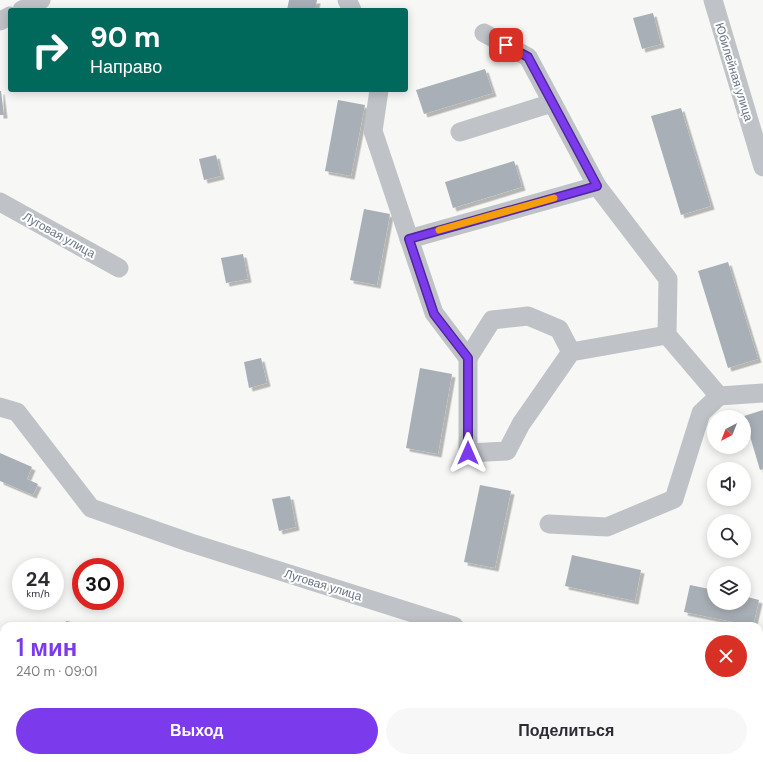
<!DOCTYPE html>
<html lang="ru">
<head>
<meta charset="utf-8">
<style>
  :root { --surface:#fff; --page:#f7f7f7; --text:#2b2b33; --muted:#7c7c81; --accent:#7c3aed }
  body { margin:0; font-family:"DM Sans",sans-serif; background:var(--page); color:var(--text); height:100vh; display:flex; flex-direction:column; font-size:15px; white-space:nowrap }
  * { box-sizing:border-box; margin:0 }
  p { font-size:13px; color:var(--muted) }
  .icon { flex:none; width:22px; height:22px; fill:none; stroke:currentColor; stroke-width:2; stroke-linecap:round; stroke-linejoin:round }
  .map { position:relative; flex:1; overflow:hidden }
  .panel { position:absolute; left:0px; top:622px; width:763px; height:140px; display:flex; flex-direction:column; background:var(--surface); border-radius:12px 12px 0 0; box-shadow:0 2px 10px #0003 }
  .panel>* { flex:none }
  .top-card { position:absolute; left:8px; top:8px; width:400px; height:84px; border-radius:4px; box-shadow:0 2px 10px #0003; background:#00695c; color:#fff; overflow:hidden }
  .needle { width:26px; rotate:222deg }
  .fabs { position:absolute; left:707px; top:410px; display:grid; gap:8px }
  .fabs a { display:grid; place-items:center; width:44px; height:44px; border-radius:50%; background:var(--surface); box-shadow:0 2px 10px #0003; font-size:20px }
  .speed { position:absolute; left:12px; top:558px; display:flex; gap:8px; font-size:20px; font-weight:700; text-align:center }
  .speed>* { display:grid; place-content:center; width:52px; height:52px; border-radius:50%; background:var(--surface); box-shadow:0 2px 10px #0003; line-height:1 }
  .speed small { font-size:10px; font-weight:400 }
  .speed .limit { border:6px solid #d22; background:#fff; color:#111 }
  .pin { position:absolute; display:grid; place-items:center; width:34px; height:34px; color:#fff; margin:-17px; border-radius:8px; box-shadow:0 2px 6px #0006 }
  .me { position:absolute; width:44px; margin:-22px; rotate:0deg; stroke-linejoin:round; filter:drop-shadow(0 0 3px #0008) }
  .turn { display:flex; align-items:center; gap:14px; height:84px; padding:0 16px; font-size:18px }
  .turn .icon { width:52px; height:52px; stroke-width:2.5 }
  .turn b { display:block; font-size:28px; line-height:34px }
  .round { display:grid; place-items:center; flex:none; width:42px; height:42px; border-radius:21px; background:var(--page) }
  .head { display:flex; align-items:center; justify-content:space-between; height:68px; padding:0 16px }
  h1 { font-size:24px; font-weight:600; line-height:30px; color:var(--accent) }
  .button { display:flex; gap:8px; margin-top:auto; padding:8px 16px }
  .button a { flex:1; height:46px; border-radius:24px; background:var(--accent); color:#fff; font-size:16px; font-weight:600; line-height:46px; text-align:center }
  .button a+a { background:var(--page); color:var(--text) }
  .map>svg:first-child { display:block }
</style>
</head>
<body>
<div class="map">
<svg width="763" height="762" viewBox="0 0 763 762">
  <defs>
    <filter id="shadow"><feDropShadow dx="3.5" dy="3.5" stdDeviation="0" flood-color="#0004"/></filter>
  </defs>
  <rect width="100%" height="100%" fill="#f7f8f5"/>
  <g fill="#a9afb6" filter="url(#shadow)">
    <path d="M 289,0 L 317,0 L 315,10 L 287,10 Z"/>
    <path d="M 653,13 L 661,44 L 642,49 L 633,18 Z"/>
    <path d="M 485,69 L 493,93 L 424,114 L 416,90 Z"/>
    <path d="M 0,91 L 1,91 L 4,115 L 0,115 Z"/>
    <path d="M 338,100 L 365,105 L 351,176 L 325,171 Z"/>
    <path d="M 681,108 L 711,206 L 681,215 L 651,116 Z"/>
    <path d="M 216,155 L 221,176 L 204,180 L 199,159 Z"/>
    <path d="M 514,161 L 522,187 L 453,208 L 445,182 Z"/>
    <path d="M 364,209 L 390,214 L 377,285 L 350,280 Z"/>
    <path d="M 243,254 L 248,279 L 226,283 L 221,258 Z"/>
    <path d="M 728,262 L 758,359 L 728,368 L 698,271 Z"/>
    <path d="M 261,358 L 267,383 L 249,388 L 244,362 Z"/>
    <path d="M 420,368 L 452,374 L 438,454 L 406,448 Z"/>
    <path d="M 763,410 L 763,469 L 760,470 L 744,416 Z"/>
    <path d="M 0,453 L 32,467 L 27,479 L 38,484 L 33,495 L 0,481 Z"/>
    <path d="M 480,485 L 511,491 L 495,568 L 464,562 Z"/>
    <path d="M 290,496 L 296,527 L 279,531 L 272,499 Z"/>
    <path d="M 572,555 L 641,570 L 635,601 L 565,586 Z"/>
    <path d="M 690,585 L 714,590 L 714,603 L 744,603 L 744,596 L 759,600 L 753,626 L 684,612 Z"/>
    <path d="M 66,621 L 88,625 L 88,626 L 64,626 Z"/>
    <path d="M 70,758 L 96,758 L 95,762 L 83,762 Z"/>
    <path d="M 510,758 L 555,758 L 551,762 L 506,762 Z"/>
  </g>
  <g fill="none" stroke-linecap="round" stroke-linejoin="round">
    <g stroke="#bfc2c7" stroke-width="19">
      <path d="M 347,0 L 352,10"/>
      <path d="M 713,0 L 763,167"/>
      <path d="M 22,10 L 41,0"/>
      <path d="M 0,21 L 10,16"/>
      <path d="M 484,33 L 528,57 L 597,186 L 668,279 L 667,335 L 719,396 L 763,393"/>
      <path d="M 379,90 L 373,131 L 434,313 L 468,358 L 468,453 L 507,451 L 521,424 L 571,352 L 667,335"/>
      <path d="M 460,132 L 552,103"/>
      <path d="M 0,202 L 119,268"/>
      <path d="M 409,239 L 597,186"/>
      <path d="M 468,358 L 492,320 L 528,316 L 559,329 L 571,352"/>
      <path d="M 0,407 L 17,412 L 91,508 L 191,543 L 454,626"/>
      <path d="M 549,524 L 607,527 L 674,499 L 701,413 L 719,396"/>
      <path d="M 0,750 L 4,751"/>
      <path d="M 22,758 L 33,762"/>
      <path d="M 733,758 L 734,760 L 758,762"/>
    </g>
  </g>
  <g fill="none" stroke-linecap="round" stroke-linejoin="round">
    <defs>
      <path id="route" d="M 468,453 L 468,358 L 434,314 L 409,239 L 597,186 L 528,57 L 506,45"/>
    </defs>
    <use href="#route" stroke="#51269a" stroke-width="10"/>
    <use href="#route" stroke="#7c3aed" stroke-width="7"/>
    <path stroke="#f59e0b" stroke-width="7" d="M 439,230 L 554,198"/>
  </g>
  <g text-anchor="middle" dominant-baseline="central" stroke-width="4" stroke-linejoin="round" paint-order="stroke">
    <g font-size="12" fill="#697484" stroke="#fff">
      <text transform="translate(734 72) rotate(73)">Юбилейная улица</text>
      <text transform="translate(59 235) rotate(29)">Луговая улица</text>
      <text transform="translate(323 585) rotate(17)">Луговая улица</text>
    </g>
  </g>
</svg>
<div class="fabs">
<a><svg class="needle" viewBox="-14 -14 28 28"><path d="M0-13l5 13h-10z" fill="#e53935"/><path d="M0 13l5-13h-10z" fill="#7c7c81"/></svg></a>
<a><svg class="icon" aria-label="sound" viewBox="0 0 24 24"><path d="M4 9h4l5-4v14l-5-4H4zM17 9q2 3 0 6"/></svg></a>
<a><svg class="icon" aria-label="search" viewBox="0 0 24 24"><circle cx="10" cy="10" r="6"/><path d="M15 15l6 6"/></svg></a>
<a><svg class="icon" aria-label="layers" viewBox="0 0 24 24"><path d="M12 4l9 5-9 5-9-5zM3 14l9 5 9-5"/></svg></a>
</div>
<div class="speed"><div>24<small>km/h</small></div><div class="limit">30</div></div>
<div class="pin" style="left:506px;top:45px;background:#d93025"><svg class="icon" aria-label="arrive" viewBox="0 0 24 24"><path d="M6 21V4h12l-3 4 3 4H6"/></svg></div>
<svg class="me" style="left:468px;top:453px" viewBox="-20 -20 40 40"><path d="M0-17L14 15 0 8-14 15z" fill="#7c3aed" stroke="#fff" stroke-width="4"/></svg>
<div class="top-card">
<div class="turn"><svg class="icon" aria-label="right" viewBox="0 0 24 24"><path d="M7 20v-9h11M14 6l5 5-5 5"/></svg><div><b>90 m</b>Направо</div></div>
</div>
<section class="panel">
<div class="head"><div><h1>1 мин</h1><p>240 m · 09:01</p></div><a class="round" style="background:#d93025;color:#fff"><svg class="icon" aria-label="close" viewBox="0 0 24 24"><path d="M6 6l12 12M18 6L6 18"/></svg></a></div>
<div class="button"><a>Выход</a><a>Поделиться</a></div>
</section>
</div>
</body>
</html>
